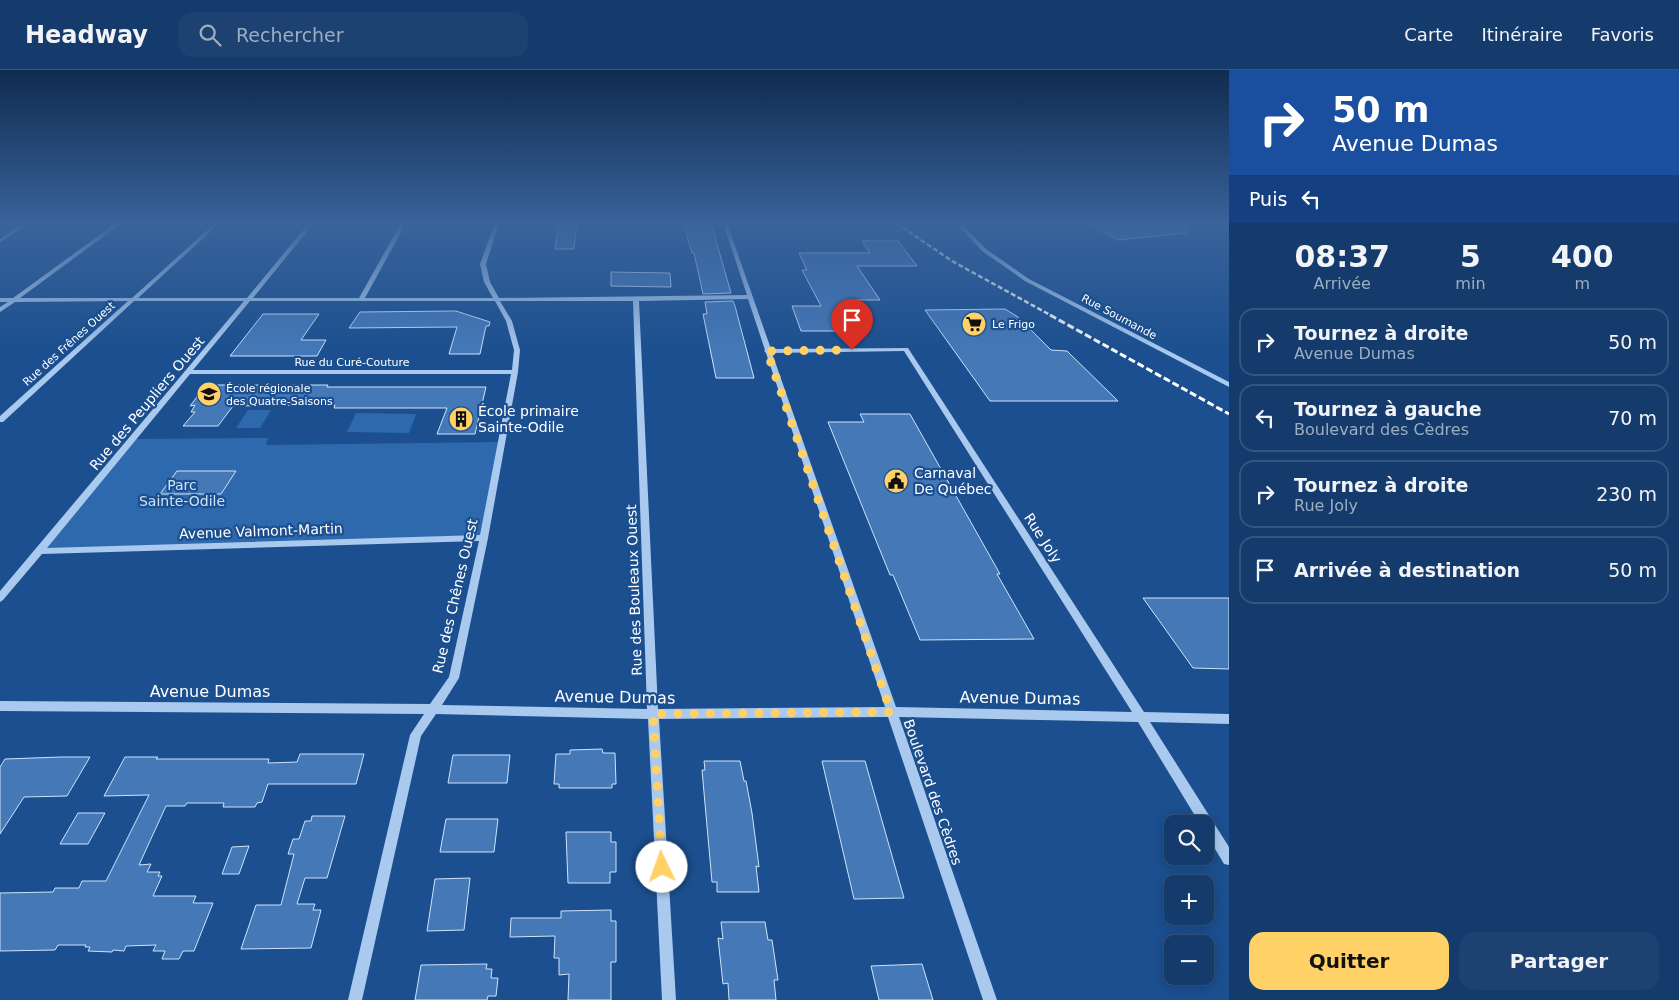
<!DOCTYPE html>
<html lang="fr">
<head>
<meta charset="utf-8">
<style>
  :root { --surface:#143b6b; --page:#1d4271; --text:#f1f3f6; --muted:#9dadc1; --line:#33557e; --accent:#ffd166 }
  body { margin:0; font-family:"DejaVu Sans",sans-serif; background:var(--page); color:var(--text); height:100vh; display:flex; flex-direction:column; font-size:19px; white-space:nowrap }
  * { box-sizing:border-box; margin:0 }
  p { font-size:16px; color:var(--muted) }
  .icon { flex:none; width:28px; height:28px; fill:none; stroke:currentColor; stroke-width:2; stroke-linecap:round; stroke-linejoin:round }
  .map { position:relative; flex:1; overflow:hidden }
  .panel { display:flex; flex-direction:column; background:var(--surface); width:450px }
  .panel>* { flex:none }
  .top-card { background:#1a4fa0; color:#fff; overflow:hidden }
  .fabs { position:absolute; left:1164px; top:745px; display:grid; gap:10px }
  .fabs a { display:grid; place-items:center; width:50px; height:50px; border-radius:10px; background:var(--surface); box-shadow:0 2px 12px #0003,0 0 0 1px var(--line); font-size:25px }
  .pin { position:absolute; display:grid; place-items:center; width:42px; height:42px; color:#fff; margin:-51px -21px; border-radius:50% 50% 50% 0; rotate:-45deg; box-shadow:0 0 5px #0007 }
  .pin .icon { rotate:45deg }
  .me { position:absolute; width:55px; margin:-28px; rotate:357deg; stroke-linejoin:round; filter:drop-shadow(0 0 4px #0008) }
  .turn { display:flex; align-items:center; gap:18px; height:105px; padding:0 20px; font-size:22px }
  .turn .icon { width:65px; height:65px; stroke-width:2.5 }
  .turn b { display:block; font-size:35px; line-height:42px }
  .then { display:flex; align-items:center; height:48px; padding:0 20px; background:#0003; gap:10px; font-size:19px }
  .eta { display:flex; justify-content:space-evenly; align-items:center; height:85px; text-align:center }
  .eta b { font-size:30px; font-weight:800; line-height:35px }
  .cta { display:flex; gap:10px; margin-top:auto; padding:10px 20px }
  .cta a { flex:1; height:58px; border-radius:15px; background:var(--accent); color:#111; font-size:20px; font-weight:800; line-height:58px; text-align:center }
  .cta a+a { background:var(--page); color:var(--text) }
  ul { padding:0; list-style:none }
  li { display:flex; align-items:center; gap:15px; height:68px; margin:0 10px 8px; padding:0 10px; border:2px solid var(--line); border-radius:15px }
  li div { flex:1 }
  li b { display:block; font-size:19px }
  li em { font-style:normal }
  header { display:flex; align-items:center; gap:30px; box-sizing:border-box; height:70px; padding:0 25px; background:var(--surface); border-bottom:1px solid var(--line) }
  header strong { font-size:24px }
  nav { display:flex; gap:28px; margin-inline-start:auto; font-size:18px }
  .search { width:350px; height:45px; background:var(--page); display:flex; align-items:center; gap:12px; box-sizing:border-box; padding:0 18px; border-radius:15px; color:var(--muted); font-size:19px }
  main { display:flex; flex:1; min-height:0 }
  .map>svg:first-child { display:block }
</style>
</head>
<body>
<header>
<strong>Headway</strong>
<div class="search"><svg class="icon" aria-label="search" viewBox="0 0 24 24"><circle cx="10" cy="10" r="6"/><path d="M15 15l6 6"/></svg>Rechercher</div>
<nav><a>Carte</a><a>Itinéraire</a><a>Favoris</a></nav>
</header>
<main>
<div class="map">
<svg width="1229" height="930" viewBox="0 0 1229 930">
  <rect width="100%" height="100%" fill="#1b4f8f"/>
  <g fill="#2e69ad">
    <path d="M 248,340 L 271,340 L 260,358 L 236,358 Z"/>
    <path d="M 356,343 L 416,344 L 409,363 L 347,362 Z"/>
    <path d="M 268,368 L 266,375 L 501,372 L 484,468 L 39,481 L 134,369 Z"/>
  </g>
  <g fill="#4478b7" stroke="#cfe3fa">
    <path d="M 559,153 L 577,153 L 574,179 L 555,179 Z"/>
    <path d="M 683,153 L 711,153 L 731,223 L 703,224 L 694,183 L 692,183 Z"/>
    <path d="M 1086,153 L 1186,153 L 1187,163 L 1118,170 Z"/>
    <path d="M 862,171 L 898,171 L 917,196 L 857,196 L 880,230 L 853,230 L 869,261 L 801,261 L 792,236 L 821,236 L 802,200 L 807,200 L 799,183 L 870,183 Z"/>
    <path d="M 611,202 L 670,203 L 671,217 L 611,216 Z"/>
    <path d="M 733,231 L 735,236 L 754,308 L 716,308 L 703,244 L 707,244 L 705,232 Z"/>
    <path d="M 1005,239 L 1018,247 L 1051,280 L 1067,281 L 1118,331 L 990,331 L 925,240 Z"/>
    <path d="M 456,241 L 490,252 L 489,256 L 486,256 L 480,284 L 449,284 L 457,257 L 349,258 L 360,242 Z"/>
    <path d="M 263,244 L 319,244 L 301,270 L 326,270 L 317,286 L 230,286 Z"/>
    <path d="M 206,315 L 328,315 L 327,317 L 486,317 L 475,364 L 437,364 L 447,338 L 334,338 L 335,335 L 233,336 L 218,356 L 183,356 L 195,342 L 191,342 L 195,335 L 190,336 Z"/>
    <path d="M 860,344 L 910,344 L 1000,504 L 997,504 L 1034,569 L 920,570 L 893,505 L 890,505 L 828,352 L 864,352 Z"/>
    <path d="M 177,401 L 236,401 L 221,424 L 160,424 Z"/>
    <path d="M 1143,528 L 1229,528 L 1229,599 L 1193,598 Z"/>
    <path d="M 602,679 L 603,683 L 615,683 L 616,714 L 612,714 L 612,718 L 559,718 L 559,714 L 554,714 L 556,684 L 570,684 L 570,680 Z"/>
    <path d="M 300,684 L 364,684 L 356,714 L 268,714 L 262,732 L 257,733 L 255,737 L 223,737 L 224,733 L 187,733 L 185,736 L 166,736 L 139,795 L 151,794 L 147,802 L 160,802 L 158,806 L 162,806 L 153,826 L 196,826 L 193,833 L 213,833 L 194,881 L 183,881 L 179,889 L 162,889 L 165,881 L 153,881 L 156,875 L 126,876 L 124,881 L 113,880 L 112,882 L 88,881 L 90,877 L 85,877 L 86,875 L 58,875 L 55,880 L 0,881 L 0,823 L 53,822 L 55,818 L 79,818 L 82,811 L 106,811 L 149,725 L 104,726 L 125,687 L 158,687 L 156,689 L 269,689 L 268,693 L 297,692 Z"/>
    <path d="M 453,685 L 510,685 L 507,713 L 448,713 Z"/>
    <path d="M 61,687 L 90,687 L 67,726 L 24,727 L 0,764 L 0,697 L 5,689 Z"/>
    <path d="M 704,691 L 740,691 L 744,711 L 746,711 L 752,743 L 759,797 L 756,796 L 759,822 L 717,822 L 717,812 L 712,812 L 702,700 L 705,700 Z"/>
    <path d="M 822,691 L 865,691 L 904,828 L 854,829 Z"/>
    <path d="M 78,743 L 105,743 L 88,774 L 60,774 Z"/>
    <path d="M 312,746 L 345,746 L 327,808 L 305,808 L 297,834 L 315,834 L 313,840 L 321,840 L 311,878 L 241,879 L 256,835 L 281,835 L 294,784 L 288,784 L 293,769 L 299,769 L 305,751 L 311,751 Z"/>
    <path d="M 446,749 L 498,749 L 494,782 L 440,782 Z"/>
    <path d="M 566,762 L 611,762 L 611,772 L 616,772 L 616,802 L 610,802 L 610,813 L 568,813 Z"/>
    <path d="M 249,776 L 239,804 L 222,804 L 232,777 Z"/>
    <path d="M 470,808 L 464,860 L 427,861 L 435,809 Z"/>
    <path d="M 611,840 L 611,851 L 616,851 L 616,892 L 611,892 L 611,930 L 568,930 L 569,904 L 559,905 L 559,888 L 554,888 L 555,866 L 510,867 L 511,848 L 561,848 L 561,841 Z"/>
    <path d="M 721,852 L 765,852 L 768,870 L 772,870 L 778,910 L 774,910 L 776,930 L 729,930 L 728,913 L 723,914 L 718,868 L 723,869 Z"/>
    <path d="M 487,894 L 486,899 L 492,899 L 491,908 L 498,908 L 496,926 L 488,926 L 487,930 L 415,930 L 421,895 Z"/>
    <path d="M 922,894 L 933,930 L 879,930 L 871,896 Z"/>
  </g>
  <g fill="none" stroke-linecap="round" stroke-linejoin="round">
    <g fill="#a9c9ee" fill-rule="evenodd">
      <path d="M 24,153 L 30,153 L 0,172 L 0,169 Z"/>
      <path d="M 116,153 L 122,153 L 20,228 L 132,228 L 215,153 L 220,153 L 138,228 L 247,228 L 309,153 L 314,153 L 253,228 L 359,228 L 401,153 L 406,153 L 365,228 L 493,228 L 484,212 L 480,194 L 495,153 L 499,153 L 486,194 L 490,212 L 499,228 L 747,225 L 723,153 L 727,153 L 771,279 L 908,278 L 1144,642 L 1229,644 L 1229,654 L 1150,652 L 1229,777 L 1229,795 L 1224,794 L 1205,762 L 1205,754 L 1200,754 L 1138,652 L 899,647 L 997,930 L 983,930 L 888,647 L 659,649 L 676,930 L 662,930 L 648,649 L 436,644 L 421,666 L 362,930 L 348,930 L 410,665 L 424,644 L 0,641 L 0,631 L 430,634 L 449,607 L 479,471 L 42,484 L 3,530 L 0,532 L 0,521 L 244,231 L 134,231 L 3,352 L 0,352 L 0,346 L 128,231 L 15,232 L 0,242 L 0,237 L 8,232 L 0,232 L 0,228 L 13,228 ZM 748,229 L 765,280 L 764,281 L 766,283 L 885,637 L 658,639 L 639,231 ZM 250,231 L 495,231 L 506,251 L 514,280 L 512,300 L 193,300 ZM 500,231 L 633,231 L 647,639 L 442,635 L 459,608 L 488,468 L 518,302 L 520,280 L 512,251 ZM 904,281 L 1132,642 L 896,637 L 772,283 ZM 190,304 L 511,304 L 480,465 L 47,478 Z"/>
      <path d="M 956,153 L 961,153 L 986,179 L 1029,209 L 1229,312 L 1229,317 L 1025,211 L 982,181 Z"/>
    </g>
    <path stroke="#fff" stroke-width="2.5" stroke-dasharray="5 2.5" stroke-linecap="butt" d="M 896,153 L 952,191 L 1052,246"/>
    <path stroke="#fff" stroke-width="3" stroke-dasharray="7 3" stroke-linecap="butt" d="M 1050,245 L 1229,344"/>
  </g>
  <linearGradient id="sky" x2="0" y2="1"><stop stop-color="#0f2b4f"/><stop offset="0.54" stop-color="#39639b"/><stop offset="1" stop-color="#39639b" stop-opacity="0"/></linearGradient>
  <rect width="1229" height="284" fill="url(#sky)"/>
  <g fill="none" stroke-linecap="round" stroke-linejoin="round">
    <path stroke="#ffd166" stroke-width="9" stroke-dasharray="0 16.2" d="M 662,797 L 653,644 L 891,642 L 767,281 L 852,280"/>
  </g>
  <defs>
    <symbol id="supermarket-disc" viewBox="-11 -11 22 22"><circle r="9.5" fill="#ffd166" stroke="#1b4f8f"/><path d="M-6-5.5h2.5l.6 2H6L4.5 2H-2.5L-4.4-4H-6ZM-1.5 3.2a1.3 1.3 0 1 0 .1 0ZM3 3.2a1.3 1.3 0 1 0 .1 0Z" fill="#111"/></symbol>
    <symbol id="school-disc" viewBox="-11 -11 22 22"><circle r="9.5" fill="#ffd166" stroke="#1b4f8f"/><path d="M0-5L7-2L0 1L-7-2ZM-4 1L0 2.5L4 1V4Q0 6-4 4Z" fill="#111"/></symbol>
    <symbol id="building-disc" viewBox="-11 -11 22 22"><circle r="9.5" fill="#ffd166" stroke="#1b4f8f"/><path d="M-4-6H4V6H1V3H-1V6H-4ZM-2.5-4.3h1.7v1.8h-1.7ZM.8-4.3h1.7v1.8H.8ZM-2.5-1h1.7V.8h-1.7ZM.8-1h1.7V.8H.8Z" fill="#111"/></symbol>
    <symbol id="civic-disc" viewBox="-11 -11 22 22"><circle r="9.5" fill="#ffd166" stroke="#1b4f8f"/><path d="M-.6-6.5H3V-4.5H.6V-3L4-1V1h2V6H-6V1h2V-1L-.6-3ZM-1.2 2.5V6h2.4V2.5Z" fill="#111"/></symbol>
  </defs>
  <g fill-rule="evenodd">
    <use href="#supermarket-disc" x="960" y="240" width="28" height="28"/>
    <use href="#school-disc" x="195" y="310" width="28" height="28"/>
    <use href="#building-disc" x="447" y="335" width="28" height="28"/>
    <use href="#civic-disc" x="882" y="397" width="28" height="28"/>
  </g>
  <g text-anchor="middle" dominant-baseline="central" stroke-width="4.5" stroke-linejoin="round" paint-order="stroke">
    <g font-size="11" fill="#fff" stroke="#1b4f8f">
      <text transform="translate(1119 247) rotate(28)">Rue Soumande</text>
      <text transform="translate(69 274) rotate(-42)">Rue des Frênes Ouest</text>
      <text x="352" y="292">Rue du Curé-Couture</text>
    </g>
    <g font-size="11" fill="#fff" stroke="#1b4f8f" text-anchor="start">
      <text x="992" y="254">Le Frigo</text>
      <text x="226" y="318">École régionale<tspan x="226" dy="13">des Quatre-Saisons</tspan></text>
    </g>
    <g font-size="14" fill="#fff" stroke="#1b4f8f">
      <text transform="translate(147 333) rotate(-50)">Rue des Peupliers Ouest</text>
      <text transform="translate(261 461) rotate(-2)">Avenue Valmont-Martin</text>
      <text transform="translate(1043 468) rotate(57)">Rue Joly</text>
      <text transform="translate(634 520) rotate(-92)">Rue des Bouleaux Ouest</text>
      <text transform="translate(455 526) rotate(-77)">Rue des Chênes Ouest</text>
      <text transform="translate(933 722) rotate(71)">Boulevard des Cèdres</text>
    </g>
    <g font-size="14" fill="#fff" stroke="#1b4f8f" text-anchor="start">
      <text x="478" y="341">École primaire<tspan x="478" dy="16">Sainte-Odile</tspan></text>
      <text x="914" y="403">Carnaval<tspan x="914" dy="16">De Québec</tspan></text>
    </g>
    <g font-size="14" fill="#cfe3fa" stroke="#1b4f8f">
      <text x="182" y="415">Parc<tspan x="182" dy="16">Sainte-Odile</tspan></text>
    </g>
    <g font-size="16" fill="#fff" stroke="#1b4f8f">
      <text x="210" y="621">Avenue Dumas</text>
      <text transform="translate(615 627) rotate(1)">Avenue Dumas</text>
      <text transform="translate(1020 628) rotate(1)">Avenue Dumas</text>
    </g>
  </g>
</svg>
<div class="fabs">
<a><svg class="icon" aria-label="search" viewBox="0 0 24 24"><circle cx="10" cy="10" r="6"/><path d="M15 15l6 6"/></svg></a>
<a>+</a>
<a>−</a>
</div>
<div class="pin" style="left:852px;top:280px;background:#d93025"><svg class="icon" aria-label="arrive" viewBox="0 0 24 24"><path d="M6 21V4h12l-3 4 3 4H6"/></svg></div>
<svg class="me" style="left:662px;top:797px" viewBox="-20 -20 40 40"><circle r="19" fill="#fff"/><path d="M0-13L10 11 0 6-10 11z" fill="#ffd166"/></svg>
</div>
<section class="panel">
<div class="top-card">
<div class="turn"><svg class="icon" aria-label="right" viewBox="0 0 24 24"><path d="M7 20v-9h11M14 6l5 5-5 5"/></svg><div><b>50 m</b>Avenue Dumas</div></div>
<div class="then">Puis<svg class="icon" aria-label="left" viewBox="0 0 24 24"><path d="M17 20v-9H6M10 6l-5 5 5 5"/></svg></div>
</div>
<div class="eta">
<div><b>08:37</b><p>Arrivée</p></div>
<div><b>5</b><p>min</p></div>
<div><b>400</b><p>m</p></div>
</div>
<ul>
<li><svg class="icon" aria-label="right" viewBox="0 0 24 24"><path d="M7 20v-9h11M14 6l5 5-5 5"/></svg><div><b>Tournez à droite</b><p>Avenue Dumas</p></div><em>50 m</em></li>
<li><svg class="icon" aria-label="left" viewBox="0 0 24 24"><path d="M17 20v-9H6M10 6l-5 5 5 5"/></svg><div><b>Tournez à gauche</b><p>Boulevard des Cèdres</p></div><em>70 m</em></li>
<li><svg class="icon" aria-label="right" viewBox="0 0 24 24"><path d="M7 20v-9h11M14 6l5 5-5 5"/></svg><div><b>Tournez à droite</b><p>Rue Joly</p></div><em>230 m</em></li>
<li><svg class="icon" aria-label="arrive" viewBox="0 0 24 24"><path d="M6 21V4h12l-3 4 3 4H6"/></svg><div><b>Arrivée à destination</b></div><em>50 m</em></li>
</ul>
<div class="cta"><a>Quitter</a><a>Partager</a></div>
</section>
</main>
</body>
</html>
